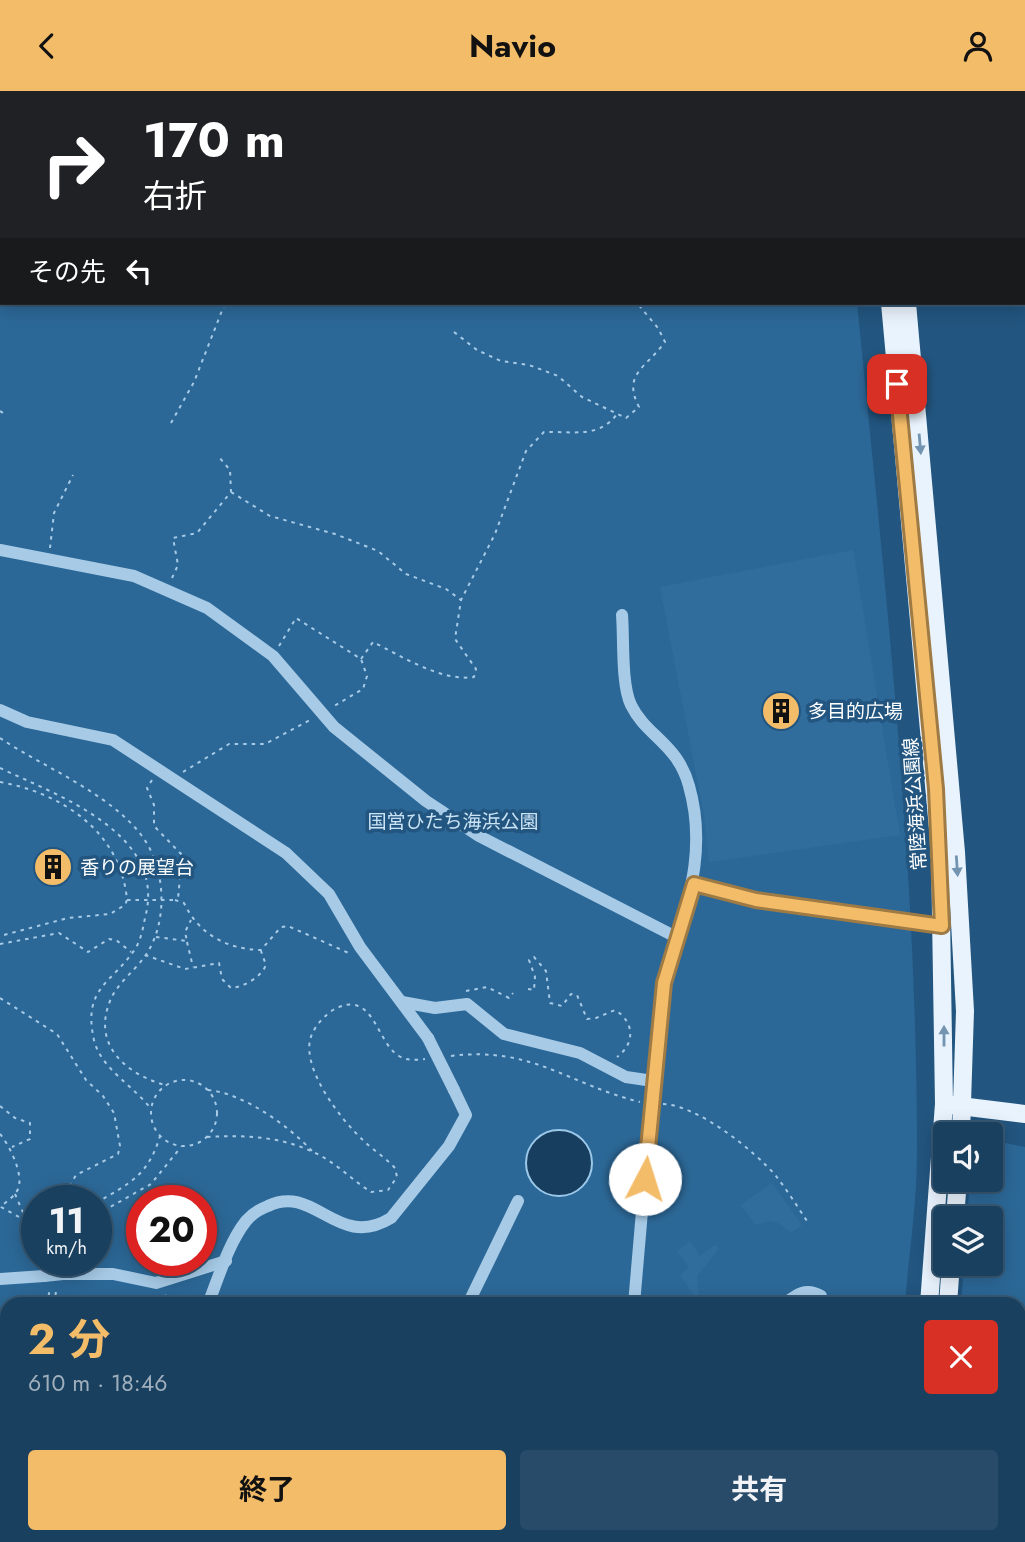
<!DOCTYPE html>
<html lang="ja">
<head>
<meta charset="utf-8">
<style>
  :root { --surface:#1a405f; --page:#274b68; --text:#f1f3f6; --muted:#9fafbd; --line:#385974; --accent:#f3bc69 }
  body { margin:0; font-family:Jost,"Noto Sans JP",sans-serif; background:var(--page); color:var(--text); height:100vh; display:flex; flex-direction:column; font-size:26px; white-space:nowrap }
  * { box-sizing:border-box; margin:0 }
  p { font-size:23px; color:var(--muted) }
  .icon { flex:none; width:38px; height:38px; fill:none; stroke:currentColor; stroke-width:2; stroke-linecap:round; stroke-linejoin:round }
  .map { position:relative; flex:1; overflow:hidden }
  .details { position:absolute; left:0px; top:1206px; width:1026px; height:247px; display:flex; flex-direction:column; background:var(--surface); border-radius:21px 21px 0 0; box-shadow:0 4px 18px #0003,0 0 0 2px var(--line) }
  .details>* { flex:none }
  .hud { position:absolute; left:0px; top:0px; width:1026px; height:214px; box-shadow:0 4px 18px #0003,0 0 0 2px var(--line); background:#202124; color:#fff; overflow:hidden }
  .buttons { position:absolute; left:933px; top:1031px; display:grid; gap:14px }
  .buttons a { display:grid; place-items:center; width:70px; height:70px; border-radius:7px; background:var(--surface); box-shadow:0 4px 18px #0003,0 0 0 2px var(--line); font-size:35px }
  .speed { position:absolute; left:21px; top:1094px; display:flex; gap:14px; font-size:35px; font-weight:700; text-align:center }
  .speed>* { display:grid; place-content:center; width:91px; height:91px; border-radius:50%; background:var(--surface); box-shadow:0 4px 18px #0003,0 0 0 2px var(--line); line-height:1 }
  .speed small { font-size:18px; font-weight:400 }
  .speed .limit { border:10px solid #d22; background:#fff; color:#111 }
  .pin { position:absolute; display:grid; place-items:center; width:60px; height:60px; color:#fff; margin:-30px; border-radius:14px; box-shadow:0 4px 10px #0006 }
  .me { position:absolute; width:77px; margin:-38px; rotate:5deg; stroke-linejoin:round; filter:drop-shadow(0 0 5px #0008) }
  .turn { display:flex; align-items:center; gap:24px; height:147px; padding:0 28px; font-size:32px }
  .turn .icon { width:91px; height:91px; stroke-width:2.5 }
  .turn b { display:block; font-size:49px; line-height:60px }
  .then { display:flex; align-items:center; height:66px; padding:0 28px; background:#0003; gap:14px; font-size:26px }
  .round { display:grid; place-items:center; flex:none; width:74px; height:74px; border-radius:7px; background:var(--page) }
  .summary { display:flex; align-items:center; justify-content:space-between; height:119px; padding:0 28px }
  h1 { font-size:42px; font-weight:700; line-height:52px; color:var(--accent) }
  .action { display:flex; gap:14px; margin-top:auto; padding:14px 28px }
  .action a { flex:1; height:80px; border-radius:7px; background:var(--accent); color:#111; font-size:28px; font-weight:700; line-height:80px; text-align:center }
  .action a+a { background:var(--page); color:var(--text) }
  header { display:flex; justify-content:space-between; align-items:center; height:91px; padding:0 28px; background:var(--accent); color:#111; font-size:32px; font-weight:700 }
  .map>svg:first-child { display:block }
</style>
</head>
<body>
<header><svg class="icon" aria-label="back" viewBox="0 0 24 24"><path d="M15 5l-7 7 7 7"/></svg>Navio<svg class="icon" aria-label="person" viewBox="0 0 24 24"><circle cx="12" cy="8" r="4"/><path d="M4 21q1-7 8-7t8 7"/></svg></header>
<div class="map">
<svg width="1025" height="1451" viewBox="0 0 1025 1451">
  <rect width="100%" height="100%" fill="#22557f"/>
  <g fill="#2c6897" fill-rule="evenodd">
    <path d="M 156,0 L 837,0 L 837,2 L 150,2 Z"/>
    <path d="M 0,43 L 2,212 L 857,212 C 885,494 917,776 917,1060 C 917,1111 909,1162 905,1213 L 7,1213 L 7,1446 L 869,1446 L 868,1451 L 0,1451 ZM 37,1110 L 96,1110 L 96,1169 L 37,1169 ZM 142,1110 L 201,1110 L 201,1169 L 142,1169 Z"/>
    <path d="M 991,1049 L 1025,1056 L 1025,1451 L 930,1451 L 931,1446 L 1018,1446 L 1018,1213 L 961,1213 L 964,1173 L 990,1172 L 990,1127 L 967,1127 L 970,1089 L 990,1088 Z"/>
  </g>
  <circle fill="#173e5f" stroke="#9bc7e8" stroke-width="2" cx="559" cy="1072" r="33"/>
  <g fill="#316d9c">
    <path d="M 853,459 L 900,744 L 709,771 L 704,724 L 660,496 Z"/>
    <path d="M 772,1092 L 802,1134 L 791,1142 L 778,1132 L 768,1130 L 756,1134 L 741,1114 Z"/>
    <path d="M 690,1150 L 700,1165 L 715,1154 L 719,1158 L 697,1185 L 700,1213 L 680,1184 L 689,1177 L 677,1160 Z"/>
  </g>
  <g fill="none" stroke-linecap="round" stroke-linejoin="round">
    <g stroke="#a7cbe7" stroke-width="2" stroke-dasharray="3.5 5" stroke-linecap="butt">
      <path d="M 943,0 L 944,2"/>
      <path d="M 105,2 L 110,0"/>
      <path d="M 0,33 L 2,33"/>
      <path d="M 1024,64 L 1025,64"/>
      <path d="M 454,241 L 477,259 L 501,270 L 529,274 L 558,285 L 582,306 L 626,327 L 639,316 C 622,283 646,277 665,251 L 658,237 L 637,212"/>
      <path d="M 0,320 L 3,322"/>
      <path d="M 171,332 L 194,291 L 225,212"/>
      <path d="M 231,401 L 270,425 L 335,443 L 378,460 L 406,483 L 446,498 L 461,509"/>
      <path d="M 50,457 L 54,422 L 73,384"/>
      <path d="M 172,487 L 178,474 L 173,447 L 197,442 L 231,401 L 230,379 L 219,366"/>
      <path d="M 279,555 L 296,527 L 361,568 L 367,585 L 363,598 L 334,615"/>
      <path d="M 361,568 L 373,551 C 401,565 442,591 474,586 L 476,578 L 455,548 L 461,509 L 495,443 L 526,360 L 544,341 C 571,340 599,348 617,323"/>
      <path d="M 0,647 C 46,678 122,707 149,756 C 167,790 166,838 143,868 C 132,882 116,894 110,910 C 92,954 126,983 165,994"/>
      <path d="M 0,677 C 59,705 168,743 145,827 C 143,837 141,849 135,858 C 113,892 82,896 94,949 C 101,978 134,995 151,1018"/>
      <path d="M 183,681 L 229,653 L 265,653 L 310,629"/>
      <path d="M 152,689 L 147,697 L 154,714 L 154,735 L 182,764 L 178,808"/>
      <path d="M 0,691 C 62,702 121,741 127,809 L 125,814 L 110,823 L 68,827 L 0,845"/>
      <path d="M 175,809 L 184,812 C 199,843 226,858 261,859 L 281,836 L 288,835 L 351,863"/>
      <path d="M 156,846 L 187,850 L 185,841 L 191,829"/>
      <path d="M 187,851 L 193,876"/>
      <path d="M 0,853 L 59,842 L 88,861 L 109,848 L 116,849 L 131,861"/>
      <path d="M 145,864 L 185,878 L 219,872 L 222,888 L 231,897 C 244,896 261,886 266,874 L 261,860"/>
      <path d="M 528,898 L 534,899 L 535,886 L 529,869 L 534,866 L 546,880 L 550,912 L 562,915 L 571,903 L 577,904 L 587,928 L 596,927 L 615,919 C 635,931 635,953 617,966"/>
      <path d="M 466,900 L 487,896 L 509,907 L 513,902"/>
      <path d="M 0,907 L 57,943 L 86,989 L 103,1005 L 114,1022 L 120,1055 L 118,1063 L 76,1084 L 61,1110"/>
      <path d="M 451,965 C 533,955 567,993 640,1011"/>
      <circle cx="184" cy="1022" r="33"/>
      <path d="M 208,999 C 243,1002 289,1035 312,1060"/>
      <path d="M 663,1013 C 697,1014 754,1059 776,1085 C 787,1099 797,1115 807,1130"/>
      <path d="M 0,1015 L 15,1027 L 30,1032 L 30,1048 L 12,1056"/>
      <path d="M 0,1043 C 9,1054 22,1079 19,1095 C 17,1104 7,1110 0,1116"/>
      <path d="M 207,1046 C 244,1044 279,1045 313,1061 C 334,1070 352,1089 371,1101 L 388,1099 L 397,1086 L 395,1077 C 386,1067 373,1059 363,1049 C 341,1029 298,974 312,943 C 316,934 325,924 333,919 C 374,896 376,952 399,965 C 407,970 416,969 425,968"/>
      <path d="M 15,1103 L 25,1126"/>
      <path d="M 96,1112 C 130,1092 148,1085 160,1045"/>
      <path d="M 1,1116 L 19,1126 L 37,1126"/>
      <path d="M 96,1124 L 151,1093 L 181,1056"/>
      <path d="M 165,1204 L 174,1213"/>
      <path d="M 47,1213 L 50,1197"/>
      <path d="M 55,1213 L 56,1198"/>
      <path d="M 0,1273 L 7,1269"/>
      <path d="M 0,1291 L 7,1287"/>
      <path d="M 0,1338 L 7,1342"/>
      <path d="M 0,1352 L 7,1355"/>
      <path d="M 80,1446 L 80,1451"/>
      <path d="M 92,1446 L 92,1451"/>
      <path d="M 344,1451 L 350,1446"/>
    </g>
    <g stroke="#a7cbe7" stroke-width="12">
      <path d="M 1024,169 L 1025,169"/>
      <path d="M 0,459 L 134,485 L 207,517 L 273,565 L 334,636 L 426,710 L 479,745 L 678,847"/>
      <path d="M 622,524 C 624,547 621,593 631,614 C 646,645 678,653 689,695 C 713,779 671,844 659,924 L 634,1213"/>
      <path d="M 0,619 L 27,631 L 113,649 L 286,762 L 329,803 L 360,856 L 428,947"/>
      <path d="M 694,793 L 756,809 L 942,835"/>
      <path d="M 402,911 L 435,917 L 467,913 L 504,943 L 580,962 L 626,986 L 653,990"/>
      <path d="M 63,1183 L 113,1183 L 156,1192 L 226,1170"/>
      <path d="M 0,1188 L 44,1185"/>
      <path d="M 208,1213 C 219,1186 228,1153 246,1130 C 252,1123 260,1118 268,1115 C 315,1092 337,1160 391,1127 L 449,1055 L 466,1024 L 454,999"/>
      <path d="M 468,1213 L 518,1110"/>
      <path d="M 784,1213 C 797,1203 806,1196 821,1205 L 824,1213"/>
      <path d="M 752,1446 L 753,1451"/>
      <path d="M 18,1451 L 20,1446"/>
      <path d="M 597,1451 L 598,1446"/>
      <path d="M 763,1451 L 764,1446"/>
      <path d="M 851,1451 L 852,1446"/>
    </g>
    <g stroke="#e9f3fd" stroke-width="18">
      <path d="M 868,0 L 869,2"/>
      <path d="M 888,0 L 888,2"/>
      <path d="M 16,2 L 23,0"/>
      <path d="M 0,6 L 2,6"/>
      <path d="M 890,212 L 940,760 L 944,1013 L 929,1213"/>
      <path d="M 907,212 L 956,761 L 965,920 L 961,1043"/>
      <path d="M 952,1014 L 1025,1023"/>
      <path d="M 955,1127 L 958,1088"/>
      <path d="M 948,1213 L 951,1172"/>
      <path d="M 895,1451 L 896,1446"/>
      <path d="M 913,1451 L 915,1446"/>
    </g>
    <g stroke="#fff" stroke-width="3.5" stroke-dasharray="12 5" stroke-linecap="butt">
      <path d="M 159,1451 L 160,1446"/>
      <path d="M 271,1451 L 271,1446"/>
    </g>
    <path stroke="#a7cbe7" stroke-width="2" stroke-dasharray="3.5 5" stroke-linecap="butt" d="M 127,809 L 175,809"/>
    <g stroke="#a7cbe7" stroke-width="12">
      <path d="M 428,947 L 454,999"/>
      <path d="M 44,1185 L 63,1183"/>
    </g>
  </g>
  <defs><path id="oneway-solid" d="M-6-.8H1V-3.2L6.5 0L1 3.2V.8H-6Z" transform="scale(1.75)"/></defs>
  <g fill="#7294b1">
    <use href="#oneway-solid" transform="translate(920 353) rotate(85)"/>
    <use href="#oneway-solid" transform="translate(957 775) rotate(86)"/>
    <use href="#oneway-solid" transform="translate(944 945) rotate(-90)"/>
  </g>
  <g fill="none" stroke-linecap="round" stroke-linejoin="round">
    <defs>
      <path id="route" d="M 645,1088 L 664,892 L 694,793 L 756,809 L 942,835 L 936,698 L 897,293"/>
    </defs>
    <use href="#route" stroke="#9e7a44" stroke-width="18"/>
    <use href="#route" stroke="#f3bc69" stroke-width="12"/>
  </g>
  <defs>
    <symbol id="building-disc" viewBox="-11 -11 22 22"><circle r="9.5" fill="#f3bc69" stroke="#22557f"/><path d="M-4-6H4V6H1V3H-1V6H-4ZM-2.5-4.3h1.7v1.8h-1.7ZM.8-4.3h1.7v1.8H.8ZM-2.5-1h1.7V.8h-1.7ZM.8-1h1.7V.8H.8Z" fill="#111"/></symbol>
  </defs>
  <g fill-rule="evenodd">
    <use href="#building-disc" x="759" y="598" width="44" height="44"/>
    <use href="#building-disc" x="31" y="754" width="44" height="44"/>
  </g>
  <g text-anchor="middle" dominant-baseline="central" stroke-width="7" stroke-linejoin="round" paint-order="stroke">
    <g font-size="19" fill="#fff" stroke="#22557f" text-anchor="start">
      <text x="808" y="620">多目的広場</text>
      <text x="80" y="776">香りの展望台</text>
    </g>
    <g font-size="19" fill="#fff" stroke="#22557f">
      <text transform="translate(915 713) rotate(-94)">常陸海浜公園線</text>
    </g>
    <g font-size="19" fill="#cae3f5" stroke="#22557f">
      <text x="453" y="730">国営ひたち海浜公園</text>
    </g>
  </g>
</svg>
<div class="buttons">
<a><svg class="icon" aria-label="sound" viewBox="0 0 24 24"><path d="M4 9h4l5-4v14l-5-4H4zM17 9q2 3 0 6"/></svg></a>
<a><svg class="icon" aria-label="layers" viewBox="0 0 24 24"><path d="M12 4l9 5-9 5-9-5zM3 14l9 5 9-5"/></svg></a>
</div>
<div class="speed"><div>11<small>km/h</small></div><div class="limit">20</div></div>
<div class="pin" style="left:897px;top:293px;background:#d93025"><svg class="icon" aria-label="arrive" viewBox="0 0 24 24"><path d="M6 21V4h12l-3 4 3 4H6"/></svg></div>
<svg class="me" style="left:645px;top:1088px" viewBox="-20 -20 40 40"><circle r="19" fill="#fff"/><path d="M0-13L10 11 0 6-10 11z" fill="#f3bc69"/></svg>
<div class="hud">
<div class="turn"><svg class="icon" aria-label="right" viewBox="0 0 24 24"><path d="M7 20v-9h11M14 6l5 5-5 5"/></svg><div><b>170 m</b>右折</div></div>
<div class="then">その先<svg class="icon" aria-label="left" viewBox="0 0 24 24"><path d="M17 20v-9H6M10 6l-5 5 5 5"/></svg></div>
</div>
<section class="details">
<div class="summary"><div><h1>2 分</h1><p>610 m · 18:46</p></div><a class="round" style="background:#d93025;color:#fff"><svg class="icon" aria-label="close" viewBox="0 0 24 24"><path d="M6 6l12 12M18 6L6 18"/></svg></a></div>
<div class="action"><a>終了</a><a>共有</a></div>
</section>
</div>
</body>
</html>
